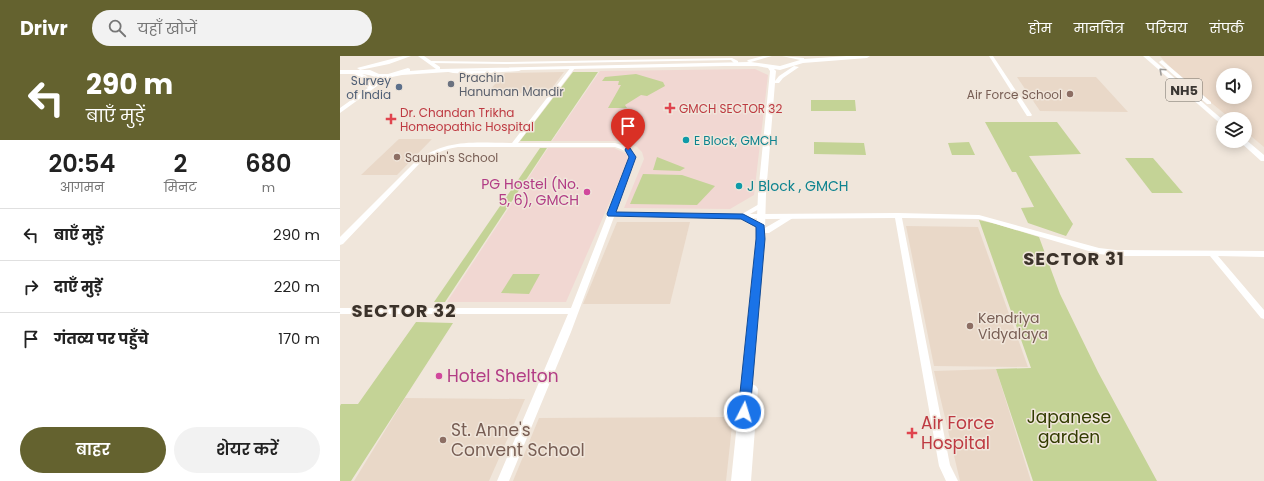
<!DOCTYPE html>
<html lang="hi">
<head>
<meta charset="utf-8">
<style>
  :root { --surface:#fff; --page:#f2f2f2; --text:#222; --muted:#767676; --line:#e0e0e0; --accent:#64622f }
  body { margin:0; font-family:Poppins,"Noto Sans Devanagari",sans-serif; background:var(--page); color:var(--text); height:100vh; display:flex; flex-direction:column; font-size:15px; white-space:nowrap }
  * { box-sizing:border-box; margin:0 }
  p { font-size:13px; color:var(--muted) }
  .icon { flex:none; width:22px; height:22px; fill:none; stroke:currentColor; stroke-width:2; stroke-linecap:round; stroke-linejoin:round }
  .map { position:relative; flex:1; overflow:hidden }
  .sheet { display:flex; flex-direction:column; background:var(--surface); width:340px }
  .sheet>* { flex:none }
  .guide { background:#64622f; color:#fff; overflow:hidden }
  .fabs { position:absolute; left:876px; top:12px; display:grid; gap:8px }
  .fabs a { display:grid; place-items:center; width:36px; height:36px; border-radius:50%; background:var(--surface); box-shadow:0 2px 10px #0003; font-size:20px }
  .pin { position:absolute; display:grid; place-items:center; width:34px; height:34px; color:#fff; margin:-41px -17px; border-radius:50% 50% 50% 0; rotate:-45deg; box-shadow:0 0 4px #0007 }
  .pin .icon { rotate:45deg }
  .me { position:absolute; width:44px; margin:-22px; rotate:5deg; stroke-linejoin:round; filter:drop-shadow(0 0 3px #0008) }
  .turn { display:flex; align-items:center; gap:14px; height:84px; padding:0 20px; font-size:18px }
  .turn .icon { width:52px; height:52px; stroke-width:2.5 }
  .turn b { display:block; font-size:28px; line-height:34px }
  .eta { display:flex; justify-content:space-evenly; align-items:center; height:68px; text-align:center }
  .eta b { font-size:24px; font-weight:600; line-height:28px }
  .primary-button { display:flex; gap:8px; margin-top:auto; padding:8px 20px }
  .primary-button a { flex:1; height:46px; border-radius:24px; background:var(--accent); color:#fff; font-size:16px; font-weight:600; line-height:46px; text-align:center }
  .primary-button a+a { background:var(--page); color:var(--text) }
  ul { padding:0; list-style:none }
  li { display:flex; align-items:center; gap:12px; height:52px; padding:0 20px; border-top:1px solid var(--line) }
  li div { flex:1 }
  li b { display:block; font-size:15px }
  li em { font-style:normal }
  header { display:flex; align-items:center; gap:24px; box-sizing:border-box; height:56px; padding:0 20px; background:var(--accent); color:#fff }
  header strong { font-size:19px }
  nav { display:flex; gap:22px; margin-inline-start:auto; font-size:14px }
  .search { width:280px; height:36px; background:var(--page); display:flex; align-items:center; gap:10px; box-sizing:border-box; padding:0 14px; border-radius:22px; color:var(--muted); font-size:15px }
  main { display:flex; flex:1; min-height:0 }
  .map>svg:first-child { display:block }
</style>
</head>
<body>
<header>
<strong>Drivr</strong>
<div class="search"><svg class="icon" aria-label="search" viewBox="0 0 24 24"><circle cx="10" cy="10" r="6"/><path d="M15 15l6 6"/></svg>यहाँ खोजें</div>
<nav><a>होम</a><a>मानचित्र</a><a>परिचय</a><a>संपर्क</a></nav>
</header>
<main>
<section class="sheet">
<div class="guide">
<div class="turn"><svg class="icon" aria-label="left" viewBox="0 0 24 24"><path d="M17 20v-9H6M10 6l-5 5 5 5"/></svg><div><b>290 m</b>बाएँ मुड़ें</div></div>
</div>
<div class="eta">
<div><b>20:54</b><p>आगमन</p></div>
<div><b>2</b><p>मिनट</p></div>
<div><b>680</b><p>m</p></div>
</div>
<ul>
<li><svg class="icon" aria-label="left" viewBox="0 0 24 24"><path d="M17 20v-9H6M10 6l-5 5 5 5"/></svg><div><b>बाएँ मुड़ें</b></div><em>290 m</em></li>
<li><svg class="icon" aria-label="right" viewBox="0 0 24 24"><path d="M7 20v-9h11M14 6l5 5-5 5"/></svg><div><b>दाएँ मुड़ें</b></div><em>220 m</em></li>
<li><svg class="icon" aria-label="arrive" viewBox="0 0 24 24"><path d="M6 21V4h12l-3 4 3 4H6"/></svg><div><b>गंतव्य पर पहुँचे</b></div><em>170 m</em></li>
</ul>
<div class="primary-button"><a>बाहर</a><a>शेयर करें</a></div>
</section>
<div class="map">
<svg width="924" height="425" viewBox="0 0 924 425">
  <rect width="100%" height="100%" fill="#f0e6db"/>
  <g fill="#e9d8c8">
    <path d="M 224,16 L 209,36 L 146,38 L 165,17 Z"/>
    <path d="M 677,21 L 756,21 L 788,56 L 700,55 Z"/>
    <path d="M 59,83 L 92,83 L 57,119 L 21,119 Z"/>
    <path d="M 277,166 L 350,166 L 330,248 L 243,248 Z"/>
    <path d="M 566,170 L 638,171 L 688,311 L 594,310 Z"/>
    <path d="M 656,313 L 691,425 L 620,425 L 594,315 Z"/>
    <path d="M 65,342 L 185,343 L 149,425 L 14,425 Z"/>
    <path d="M 393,361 L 386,425 L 173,425 L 199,362 Z"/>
  </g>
  <path fill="#ecdaca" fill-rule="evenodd" d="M 820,0 L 924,0 L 924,91 L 905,75 L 905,63 L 891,63 L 834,16 ZM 883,19 L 905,19 L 905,41 L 883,41 Z"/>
  <g fill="#f1d7d2">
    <path d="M 415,13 L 428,19 L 414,139 L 390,153 L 284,152 L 304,103 L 302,96 L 297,91 L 289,87 L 278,85 L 212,85 L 260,15 Z"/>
    <path d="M 208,92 L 274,92 L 287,98 L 288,104 L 226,246 L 107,246 Z"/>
  </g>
  <g fill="#c4d396">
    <path d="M 233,16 L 258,16 L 211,85 L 180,85 Z"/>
    <path d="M 296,18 L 323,26 L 325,30 L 307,40 L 301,39 L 285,49 L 287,52 L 268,52 L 281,29 L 278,29 L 279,25 L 262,25 L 265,21 Z"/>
    <path d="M 471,44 L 515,44 L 516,55 L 471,55 Z"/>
    <path d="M 645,66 L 717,66 L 741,98 L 689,100 L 733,168 L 726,180 L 688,167 L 681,152 L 694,151 L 676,116 L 672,116 Z"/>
    <path d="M 474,86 L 524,87 L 526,99 L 474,98 Z"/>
    <path d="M 629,86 L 635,99 L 612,99 L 608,87 Z"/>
    <path d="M 200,92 L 207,92 L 105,246 L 94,246 Z"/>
    <path d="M 317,101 L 345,112 L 340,115 L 313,114 Z"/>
    <path d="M 785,102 L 813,102 L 843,137 L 812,137 Z"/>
    <path d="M 303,118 L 342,119 L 375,130 L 357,149 L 290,148 Z"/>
    <path d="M 639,164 L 656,168 L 699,181 L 720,238 L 758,316 L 817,425 L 693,425 L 656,313 L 691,312 Z"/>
    <path d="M 173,218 L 200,218 L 189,238 L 161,237 Z"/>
    <path d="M 76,266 L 113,267 L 11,425 L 0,425 L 0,350 L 1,348 L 18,348 Z"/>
  </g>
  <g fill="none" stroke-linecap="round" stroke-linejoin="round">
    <g fill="#fff" fill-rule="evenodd">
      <path d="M 649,0 L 653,0 L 692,59 L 691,60 L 687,60 Z"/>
      <path d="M 392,2 L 398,5 L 398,7 L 394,7 L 391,4 L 165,8 L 91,7 L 89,6 L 91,5 L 165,6 Z"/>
      <path d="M 231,11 L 235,12 L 178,87 L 275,87 L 288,91 L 292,95 L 296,101 L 275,157 L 402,158 L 421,147 L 424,149 L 423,151 L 410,158 L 558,157 L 639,159 L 759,192 L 776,194 L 924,195 L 924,201 L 878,200 L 924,254 L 924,263 L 921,262 L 870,200 L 776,200 L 759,198 L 639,163 L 562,162 L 610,409 L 618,425 L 606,425 L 599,410 L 555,162 L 427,163 L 381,161 L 274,161 L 231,276 L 169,425 L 157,425 L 228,258 L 0,258 L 0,252 L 231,252 L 290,101 C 287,95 281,93 275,91 L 118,91 C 103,93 91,99 79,108 L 3,188 L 0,189 L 0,181 L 75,106 C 107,82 135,87 172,87 Z"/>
      <path d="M 104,13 L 131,15 L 179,13 L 181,14 L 179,15 L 131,18 L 113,17 L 104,15 Z"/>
    </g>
    <g fill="#fff" fill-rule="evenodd">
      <path d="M 63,0 L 71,0 L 49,8 L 20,14 L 17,12 Z"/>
      <path d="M 78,0 L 84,0 L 100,11 L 100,13 L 409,6 L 407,5 L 408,4 L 423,0 L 432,0 L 411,6 L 440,10 L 460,4 L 442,0 L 464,2 L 464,3 L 507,0 L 530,0 L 527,2 L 463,7 L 440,14 L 434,13 L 436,15 L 435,25 L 439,20 L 454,10 L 459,11 L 443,22 L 439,27 L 435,27 L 426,138 L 425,172 L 449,158 L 455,158 L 456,160 L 429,177 L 424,177 L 412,328 L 416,330 L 418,333 L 411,425 L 391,425 L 416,183 L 418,138 L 430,15 L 428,12 L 417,10 L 385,10 L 123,15 L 62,19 L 52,21 L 44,25 L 0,57 L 0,52 L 28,32 L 25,30 L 23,22 L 13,18 L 0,18 L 0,14 L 30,14 L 39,18 L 48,18 L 68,12 L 70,13 L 70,15 L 96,13 ZM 22,18 C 29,18 35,22 43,22 L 31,30 L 27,20 Z"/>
    </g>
    <g fill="#fff" fill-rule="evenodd">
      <path d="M 803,0 L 809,0 L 883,64 L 883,70 Z"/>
      <path d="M 822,4 L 871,46 L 871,48 L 867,48 L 820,7 L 819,6 Z"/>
      <path d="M 905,83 L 924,99 L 924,105 L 921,105 L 899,85 L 905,85 Z"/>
    </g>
  </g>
  <defs><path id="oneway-chevron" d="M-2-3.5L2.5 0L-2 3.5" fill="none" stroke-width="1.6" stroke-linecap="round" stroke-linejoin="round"/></defs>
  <use stroke="#9d9b99" href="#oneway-chevron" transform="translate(822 15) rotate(-137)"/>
  <path fill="#1a73e8" stroke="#114b97" d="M 286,92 L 290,92 L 296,101 L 276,156 L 403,158 L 424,169 L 425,183 L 410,356 L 408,360 L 404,362 L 400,360 L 398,356 L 416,183 L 416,171 L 401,163 L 268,160 L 267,158 L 289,101 L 285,94 Z"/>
  <circle fill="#6b7280" stroke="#f0e6db" stroke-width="1.5" cx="111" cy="28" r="4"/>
  <circle fill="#5c6f8a" stroke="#f0e6db" stroke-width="1.5" cx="59" cy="31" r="4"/>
  <g fill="#8d6e63" stroke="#f0e6db" stroke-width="1.5">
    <circle cx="730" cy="38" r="4"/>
    <circle cx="57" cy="101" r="4"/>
    <circle cx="630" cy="270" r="4"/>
    <circle cx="103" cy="384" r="4"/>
  </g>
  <g fill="#e0444e" stroke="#f0e6db" stroke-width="1.5">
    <path d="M328 46h4v4h4v4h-4v4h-4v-4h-4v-4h4z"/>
    <path d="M49 57h4v4h4v4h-4v4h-4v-4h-4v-4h4z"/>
    <path d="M570 371h4v4h4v4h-4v4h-4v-4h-4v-4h4z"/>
  </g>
  <g fill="#0f9aa8" stroke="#f0e6db" stroke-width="1.5">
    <circle cx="346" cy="84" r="4"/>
    <circle cx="399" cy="130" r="4"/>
  </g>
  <g fill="#d1479c" stroke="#f0e6db" stroke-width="1.5">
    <circle cx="247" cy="136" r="4"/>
    <circle cx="99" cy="320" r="4"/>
  </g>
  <g text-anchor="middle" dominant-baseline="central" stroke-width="3" stroke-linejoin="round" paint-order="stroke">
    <g font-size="12" fill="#5b616d" stroke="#f0e6db" text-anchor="start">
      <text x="119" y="21">Prachin<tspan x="119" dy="14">Hanuman Mandir</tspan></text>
    </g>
    <g font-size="12" fill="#4e5e75" stroke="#f0e6db" text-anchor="end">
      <text x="51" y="24">Survey<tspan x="51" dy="14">of India</tspan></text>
    </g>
    <g font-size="12" fill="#785e54" stroke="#f0e6db" text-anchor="end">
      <text x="722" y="38">Air Force School</text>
      <text x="65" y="101" text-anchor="start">Saupin's School</text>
    </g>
    <g font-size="12" fill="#be3a42" stroke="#f0e6db" text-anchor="start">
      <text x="339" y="52">GMCH SECTOR 32</text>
      <text x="60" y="56">Dr. Chandan Trikha<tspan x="60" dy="14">Homeopathic Hospital</tspan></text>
    </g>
    <g font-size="12" fill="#0d838f" stroke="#f0e6db" text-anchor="start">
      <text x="354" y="84">E Block, GMCH</text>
    </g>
    <rect fill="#f0e6db" stroke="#716c65" stroke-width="1" x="826" y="23" width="36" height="22" rx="3"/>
    <g font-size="13" font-weight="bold" fill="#3b3733">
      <text x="844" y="34">NH5</text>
    </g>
    <g font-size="14" fill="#b23c85" stroke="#f0e6db" text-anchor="end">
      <text x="239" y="128">PG Hostel (No.<tspan x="239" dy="16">5, 6), GMCH</tspan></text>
    </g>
    <g font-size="14" fill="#0d838f" stroke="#f0e6db" text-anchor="start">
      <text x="407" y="130">J Block , GMCH</text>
    </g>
    <g font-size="14" fill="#785e54" stroke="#f0e6db" text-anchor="start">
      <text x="638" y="262">Kendriya<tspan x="638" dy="16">Vidyalaya</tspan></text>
    </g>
    <g font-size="17" fill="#b23c85" stroke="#f0e6db" text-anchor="start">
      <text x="107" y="320">Hotel Shelton</text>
    </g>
    <g font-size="17" fill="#323b00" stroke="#f0e6db">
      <text x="729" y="361">Japanese<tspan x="729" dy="20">garden</tspan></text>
    </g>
    <g font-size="17" fill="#be3a42" stroke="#f0e6db" text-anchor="start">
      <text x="581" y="367">Air Force<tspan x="581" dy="20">Hospital</tspan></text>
    </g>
    <g font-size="17" fill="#785e54" stroke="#f0e6db" text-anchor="start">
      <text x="111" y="374">St. Anne's<tspan x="111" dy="20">Convent School</tspan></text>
    </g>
    <g font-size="18" font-weight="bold" letter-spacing="1" fill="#3b322a" stroke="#f0e6db">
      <text x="734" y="202">SECTOR 31</text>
      <text x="64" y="254">SECTOR 32</text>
    </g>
  </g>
</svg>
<div class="fabs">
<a><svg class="icon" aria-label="sound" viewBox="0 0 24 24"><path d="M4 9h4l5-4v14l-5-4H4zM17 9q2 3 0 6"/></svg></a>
<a><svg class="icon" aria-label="layers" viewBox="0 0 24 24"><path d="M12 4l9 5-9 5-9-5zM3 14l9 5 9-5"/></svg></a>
</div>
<div class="pin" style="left:288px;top:94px;background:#d93025"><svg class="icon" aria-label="arrive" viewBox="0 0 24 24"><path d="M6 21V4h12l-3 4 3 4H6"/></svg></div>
<svg class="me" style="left:404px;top:356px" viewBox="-20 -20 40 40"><circle r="17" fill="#1a73e8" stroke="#fff" stroke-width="3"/><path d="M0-11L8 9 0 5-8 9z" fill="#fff"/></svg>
</div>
</main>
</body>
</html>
